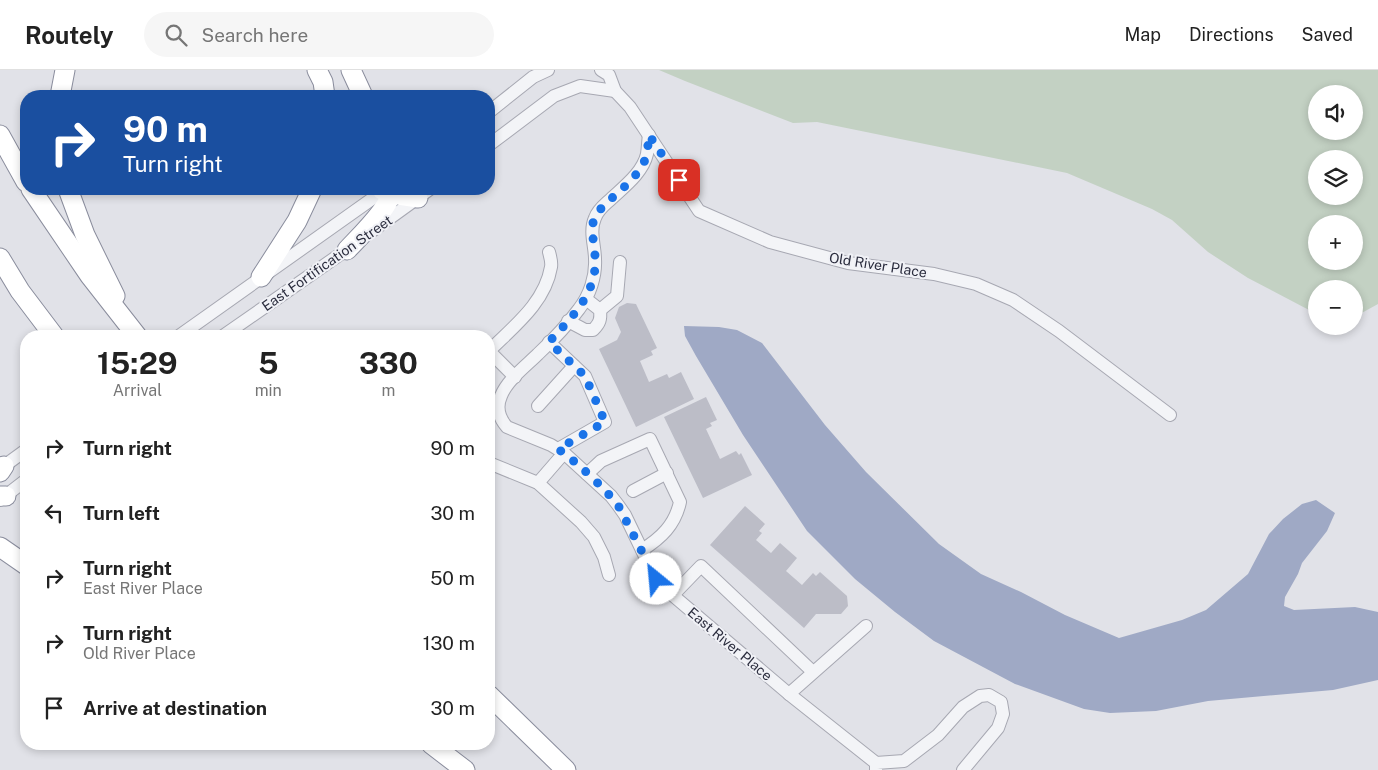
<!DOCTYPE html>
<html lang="en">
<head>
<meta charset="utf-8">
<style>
  :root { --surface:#fff; --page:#f6f6f6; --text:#222; --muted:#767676; --line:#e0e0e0 }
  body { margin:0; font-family:"Public Sans",sans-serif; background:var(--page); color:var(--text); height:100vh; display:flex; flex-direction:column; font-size:19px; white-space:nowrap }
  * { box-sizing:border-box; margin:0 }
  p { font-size:16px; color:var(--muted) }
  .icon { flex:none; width:28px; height:28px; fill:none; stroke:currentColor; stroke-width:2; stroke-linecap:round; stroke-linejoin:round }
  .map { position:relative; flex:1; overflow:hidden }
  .sheet { position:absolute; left:20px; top:260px; width:475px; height:420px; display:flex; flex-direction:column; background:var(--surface); border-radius:20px; box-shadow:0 2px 8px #0003 }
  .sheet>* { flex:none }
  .guide { position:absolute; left:20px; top:20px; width:475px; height:105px; border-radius:20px; box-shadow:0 2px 8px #0003; background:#1a4fa0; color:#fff; overflow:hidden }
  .controls { position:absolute; left:1308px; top:15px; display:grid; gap:10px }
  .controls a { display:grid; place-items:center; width:55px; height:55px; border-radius:50%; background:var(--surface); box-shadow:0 2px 8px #0003; font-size:25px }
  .pin { position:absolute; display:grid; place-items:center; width:42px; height:42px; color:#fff; margin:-21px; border-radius:10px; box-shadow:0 2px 8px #0006 }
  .me { position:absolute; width:55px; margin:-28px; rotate:332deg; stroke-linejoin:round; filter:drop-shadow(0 0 4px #0008) }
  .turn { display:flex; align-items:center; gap:18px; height:105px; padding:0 20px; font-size:22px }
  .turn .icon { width:65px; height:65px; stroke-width:2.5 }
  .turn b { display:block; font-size:35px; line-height:42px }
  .eta { display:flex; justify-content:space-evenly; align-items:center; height:85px; text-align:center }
  .eta b { font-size:30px; font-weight:700; line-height:35px }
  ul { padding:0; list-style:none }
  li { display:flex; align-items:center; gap:15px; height:65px; padding:0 20px }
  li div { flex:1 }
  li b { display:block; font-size:19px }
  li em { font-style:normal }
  header { display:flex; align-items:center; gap:30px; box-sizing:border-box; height:70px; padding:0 25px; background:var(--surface); border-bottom:1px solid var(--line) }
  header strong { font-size:24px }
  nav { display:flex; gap:28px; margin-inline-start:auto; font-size:18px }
  .search { width:350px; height:45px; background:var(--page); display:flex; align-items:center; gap:12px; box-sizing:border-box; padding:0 18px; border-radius:28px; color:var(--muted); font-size:19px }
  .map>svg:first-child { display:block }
</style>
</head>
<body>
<header>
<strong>Routely</strong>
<div class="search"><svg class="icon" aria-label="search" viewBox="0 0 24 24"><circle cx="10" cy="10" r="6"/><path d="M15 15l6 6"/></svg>Search here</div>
<nav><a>Map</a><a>Directions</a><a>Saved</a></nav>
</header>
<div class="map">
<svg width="1378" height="700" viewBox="0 0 1378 700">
  <rect width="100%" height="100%" fill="#e1e2e8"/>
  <path fill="#c3d1c3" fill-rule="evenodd" d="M 659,0 L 1378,0 L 1378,234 L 1358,245 L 1354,245 L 1354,219 L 1316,219 L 1316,242 L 1309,240 L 1248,208 L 1208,182 L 1172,150 L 1152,139 L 1067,103 L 817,52 L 793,53 L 685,11 ZM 1316,24 L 1354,24 L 1354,61 L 1316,61 ZM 1316,89 L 1354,89 L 1354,126 L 1316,126 ZM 1316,154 L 1354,154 L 1354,191 L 1316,191 Z"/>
  <path fill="#9fa9c5" d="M 684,256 L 719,257 L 737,260 L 762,273 L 825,355 L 866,402 L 939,474 L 981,504 L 1021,522 L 1065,545 L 1119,568 L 1182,550 L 1206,540 L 1248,504 L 1269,464 L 1283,449 L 1302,434 L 1316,430 L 1335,443 L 1327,461 L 1302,493 L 1298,504 L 1285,527 L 1284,536 L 1294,540 L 1355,537 L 1378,542 L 1378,610 L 1333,620 L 1208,631 L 1156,641 L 1110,643 L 1084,639 L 1015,614 L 934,571 L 895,542 L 855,509 L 807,461 L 743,365 L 696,286 L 685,266 Z"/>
  <g fill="#bcbdc7">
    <path d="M 627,233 L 636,234 L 657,278 L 651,281 L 653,285 L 640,291 L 649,312 L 667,304 L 669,308 L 681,302 L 694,329 L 636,357 L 599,279 L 617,270 L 621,262 L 615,248 L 619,237 Z"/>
    <path d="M 706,327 L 717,350 L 710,353 L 712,356 L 706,359 L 720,389 L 736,381 L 739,385 L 741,383 L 752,405 L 703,428 L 664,347 Z"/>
    <path d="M 745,436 L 765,454 L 759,461 L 762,463 L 756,470 L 771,483 L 780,473 L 797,488 L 786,501 L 802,515 L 813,503 L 816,506 L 820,502 L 847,526 L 848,536 L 841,544 L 816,544 L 804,558 L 710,475 Z"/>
  </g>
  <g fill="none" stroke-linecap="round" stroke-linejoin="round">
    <defs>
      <g id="minor">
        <path d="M 601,0 L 609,5 L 615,21 L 630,37 L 699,141 L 770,172 L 848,193 L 934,204 L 976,214 L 1013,230 L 1059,261 L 1170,345"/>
        <path d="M 489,42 L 533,7 L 548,0"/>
        <path d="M 649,65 C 648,71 648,78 647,84 C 643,102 625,116 612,128 C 606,134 598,139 595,148 C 589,161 595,176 595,189 C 596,206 590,225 579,239 C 568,254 553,270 538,284 C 527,295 507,310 501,326 C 496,337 499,348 507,357 L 551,375 L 564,383 L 611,426 L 618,435 L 625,445 L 651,499 L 663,517 L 789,624 L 876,693"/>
        <path d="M 489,75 L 554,26 L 580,16 L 615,21"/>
        <path d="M 372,161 L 430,119"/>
        <path d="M 600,240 L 617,226 L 620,192"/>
        <path d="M 568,251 L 585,260 L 593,260 C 600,253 601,249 600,240 L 586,229"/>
        <path d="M 179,266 L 386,119"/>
        <path d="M 223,266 L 352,176"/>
        <path d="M 549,272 L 585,306 L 605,352 L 558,379"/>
        <path d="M 489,281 C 513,257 545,233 551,197 C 552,192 550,186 549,182"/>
        <path d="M 489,281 L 515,307"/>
        <path d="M 538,336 L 574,296"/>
        <path d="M 489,393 L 538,413 L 581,452 L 594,467 L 604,487 L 609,505"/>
        <path d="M 0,399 L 26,380"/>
        <path d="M 587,404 L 601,391 L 650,369 L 680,432 C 675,455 661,468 642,480"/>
        <path d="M 538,413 L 564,383"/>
        <path d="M 633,421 L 667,403"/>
        <path d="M 0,430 L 26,410"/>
        <path d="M 673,525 L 701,496 L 813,602"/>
        <path d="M 789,624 L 866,556"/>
        <path d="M 876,700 L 876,693 L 904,691 L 938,665 L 963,637 L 980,626 L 989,625 L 1001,632 L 1003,644 L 998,658 L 963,700"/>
      </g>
      <g id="highway">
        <path d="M 317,0 L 323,12 L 325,26"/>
        <path d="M 351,0 L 363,26"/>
        <path d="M 60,26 L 65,0"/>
        <path d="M 0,65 L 26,112"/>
        <path d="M 31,119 L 90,206 L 137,266"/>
        <path d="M 68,119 L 85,165 L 115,226"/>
        <path d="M 382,120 L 392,124 L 418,128"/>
        <path d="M 347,180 C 359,167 392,136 392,119"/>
        <path d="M 0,188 L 20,221 L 54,266"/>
        <path d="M 261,207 L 297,151 L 312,119"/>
        <path d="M 0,402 L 4,396"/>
        <path d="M 0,426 L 6,426"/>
        <path d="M 0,477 L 26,495"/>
        <path d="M 489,625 L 566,700"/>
        <path d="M 431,674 L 465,700"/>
      </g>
    </defs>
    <use href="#minor" stroke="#a7a8b2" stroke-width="14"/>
    <use href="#highway" stroke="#8a8d9d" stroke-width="21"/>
    <use href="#minor" stroke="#f3f4f7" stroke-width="12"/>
    <use href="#highway" stroke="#fff" stroke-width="19"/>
  </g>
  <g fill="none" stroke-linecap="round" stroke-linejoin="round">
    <path stroke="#1a73e8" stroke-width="9" stroke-dasharray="0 16.2" d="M 656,509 L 618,435 C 603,417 577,392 558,379 L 605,352 L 585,306 L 549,272 C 571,248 598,223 595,187 C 595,175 590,161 594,149 C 597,141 605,135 611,129 C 624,117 642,103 647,84 C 648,78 648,71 649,65 L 679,110"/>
  </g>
  <g text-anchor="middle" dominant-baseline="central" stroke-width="4" stroke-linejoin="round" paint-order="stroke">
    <g font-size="14" fill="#2b2d3e" stroke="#f0f1f6">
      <text transform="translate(327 193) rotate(-35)">East Fortification Street</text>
      <text transform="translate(878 195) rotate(9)">Old River Place</text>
      <text transform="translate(730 574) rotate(40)">East River Place</text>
    </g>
  </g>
</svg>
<div class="controls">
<a><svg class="icon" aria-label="sound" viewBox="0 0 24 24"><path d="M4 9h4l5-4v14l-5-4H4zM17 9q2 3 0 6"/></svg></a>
<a><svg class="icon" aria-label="layers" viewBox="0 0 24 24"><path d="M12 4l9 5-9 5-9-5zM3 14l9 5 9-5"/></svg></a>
<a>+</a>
<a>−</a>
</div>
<div class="pin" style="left:679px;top:110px;background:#d93025"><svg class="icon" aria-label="arrive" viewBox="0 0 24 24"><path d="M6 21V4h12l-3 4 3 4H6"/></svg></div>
<svg class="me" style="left:656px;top:509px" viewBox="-20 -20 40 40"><circle r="19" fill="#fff"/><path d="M0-13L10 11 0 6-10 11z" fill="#1a73e8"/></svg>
<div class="guide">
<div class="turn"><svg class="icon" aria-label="right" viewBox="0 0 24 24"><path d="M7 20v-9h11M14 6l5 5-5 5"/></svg><div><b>90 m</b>Turn right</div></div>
</div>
<section class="sheet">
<div class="eta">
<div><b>15:29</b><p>Arrival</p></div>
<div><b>5</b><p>min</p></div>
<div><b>330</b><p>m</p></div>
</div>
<ul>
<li><svg class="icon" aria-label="right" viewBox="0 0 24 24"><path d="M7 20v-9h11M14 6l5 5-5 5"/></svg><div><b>Turn right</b></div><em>90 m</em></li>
<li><svg class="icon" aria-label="left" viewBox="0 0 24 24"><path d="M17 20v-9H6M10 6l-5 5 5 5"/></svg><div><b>Turn left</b></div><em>30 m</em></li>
<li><svg class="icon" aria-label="right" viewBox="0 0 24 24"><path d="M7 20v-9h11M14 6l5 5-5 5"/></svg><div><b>Turn right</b><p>East River Place</p></div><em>50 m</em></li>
<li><svg class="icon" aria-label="right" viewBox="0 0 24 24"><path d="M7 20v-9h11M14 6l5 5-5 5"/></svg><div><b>Turn right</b><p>Old River Place</p></div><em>130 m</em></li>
<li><svg class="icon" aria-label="arrive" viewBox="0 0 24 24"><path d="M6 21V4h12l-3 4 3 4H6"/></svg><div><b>Arrive at destination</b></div><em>30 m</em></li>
</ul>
</section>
</div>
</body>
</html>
